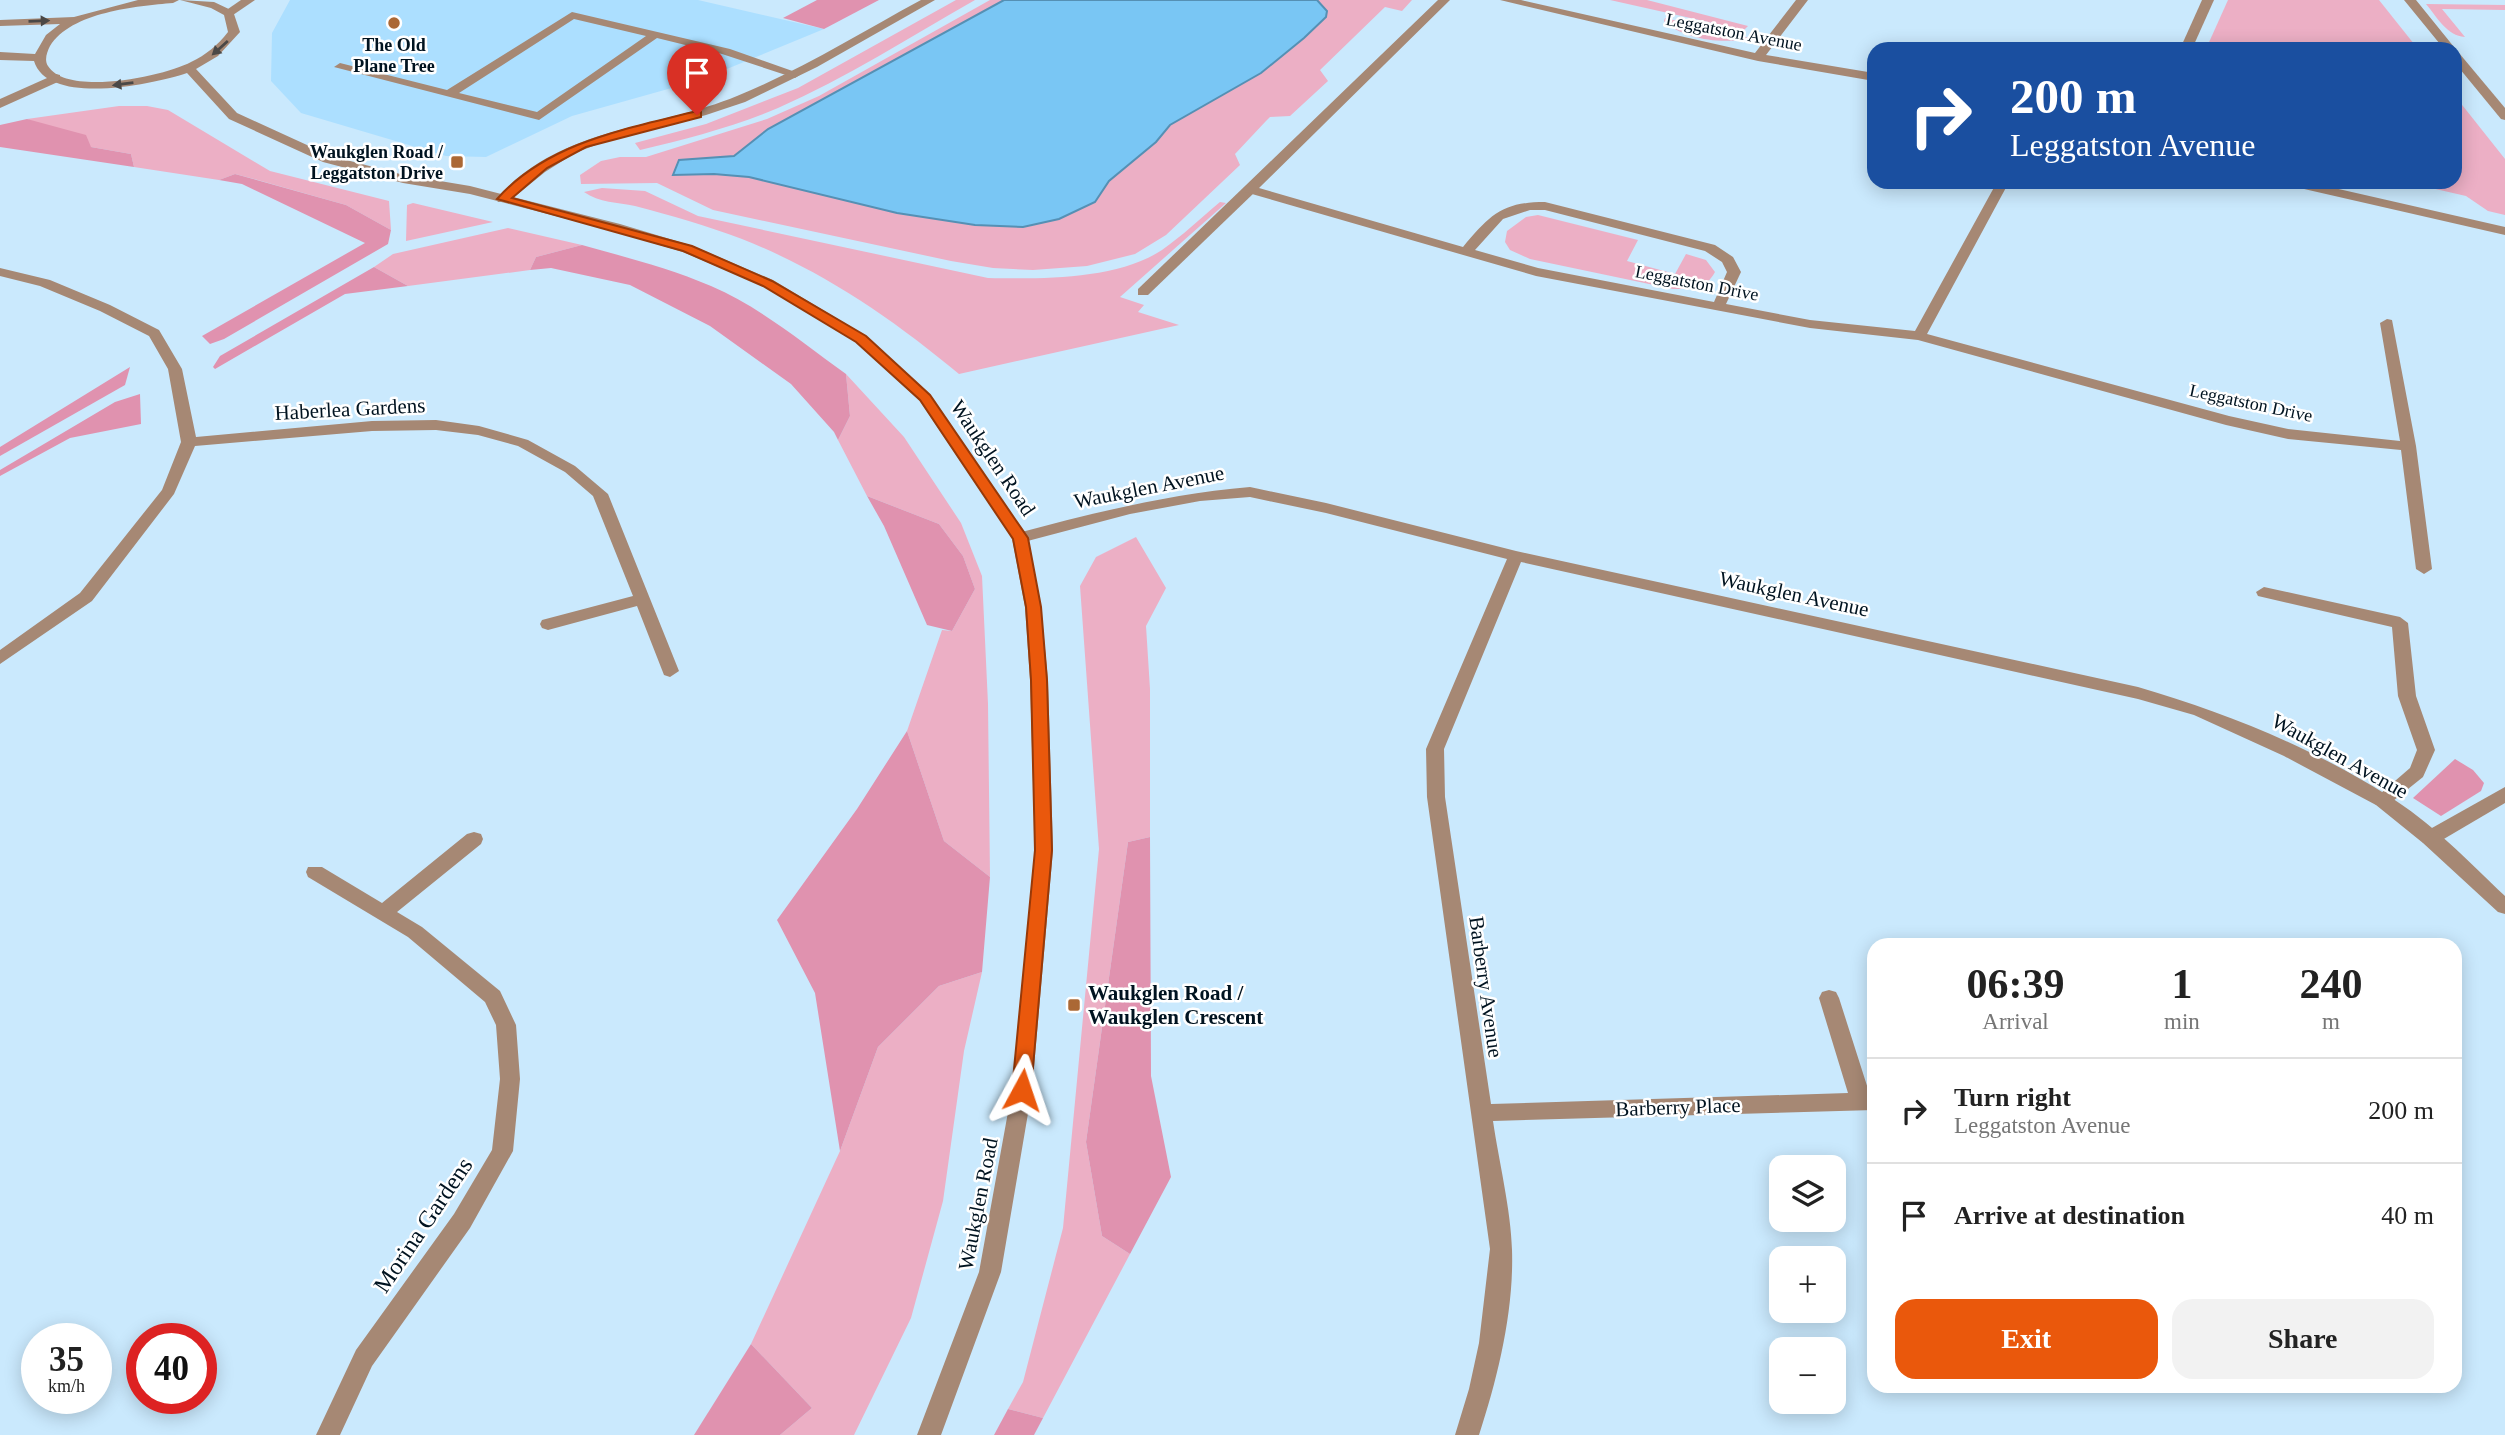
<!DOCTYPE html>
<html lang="en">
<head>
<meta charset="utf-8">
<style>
  :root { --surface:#fff; --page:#f2f2f2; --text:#222; --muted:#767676; --line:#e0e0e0; --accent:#ea580c }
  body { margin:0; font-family:"Times New Roman",serif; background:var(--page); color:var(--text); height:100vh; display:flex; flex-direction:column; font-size:26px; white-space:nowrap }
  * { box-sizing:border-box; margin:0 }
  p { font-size:23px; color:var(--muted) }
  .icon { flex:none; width:38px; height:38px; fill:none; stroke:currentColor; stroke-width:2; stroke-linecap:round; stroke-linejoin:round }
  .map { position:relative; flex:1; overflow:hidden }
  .side { position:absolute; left:1867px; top:938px; width:595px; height:455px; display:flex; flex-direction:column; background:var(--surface); border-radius:21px; box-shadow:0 4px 18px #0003 }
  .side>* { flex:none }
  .top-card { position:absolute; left:1867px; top:42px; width:595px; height:147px; border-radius:21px; box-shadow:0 4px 18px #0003; background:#1a4fa0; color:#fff; overflow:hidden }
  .controls { position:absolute; left:1769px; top:1155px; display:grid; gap:14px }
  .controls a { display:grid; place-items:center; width:77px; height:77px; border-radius:14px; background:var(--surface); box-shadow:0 4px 18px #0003; font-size:35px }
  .speed { position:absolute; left:21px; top:1323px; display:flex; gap:14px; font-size:35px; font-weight:700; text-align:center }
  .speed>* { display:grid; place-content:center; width:91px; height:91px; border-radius:50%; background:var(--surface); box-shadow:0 4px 18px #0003; line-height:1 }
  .speed small { font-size:18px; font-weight:400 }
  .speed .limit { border:10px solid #d22; background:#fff; color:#111 }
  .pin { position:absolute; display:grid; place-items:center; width:60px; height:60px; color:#fff; margin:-72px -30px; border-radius:50% 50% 50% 0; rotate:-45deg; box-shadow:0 0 7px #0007 }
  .pin .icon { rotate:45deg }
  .me { position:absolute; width:77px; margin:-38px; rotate:5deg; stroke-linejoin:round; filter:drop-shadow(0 0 5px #0008) }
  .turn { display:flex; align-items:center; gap:24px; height:147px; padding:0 28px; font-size:32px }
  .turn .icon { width:91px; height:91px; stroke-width:2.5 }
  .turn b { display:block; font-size:49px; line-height:60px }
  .eta { display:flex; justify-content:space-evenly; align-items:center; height:119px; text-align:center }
  .eta b { font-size:42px; font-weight:700; line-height:49px }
  .cta { display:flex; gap:14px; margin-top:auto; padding:14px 28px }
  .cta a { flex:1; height:80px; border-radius:21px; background:var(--accent); color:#fff; font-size:28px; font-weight:700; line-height:80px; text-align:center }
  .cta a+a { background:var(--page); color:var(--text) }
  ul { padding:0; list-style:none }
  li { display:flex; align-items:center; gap:21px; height:105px; padding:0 28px; border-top:2px solid var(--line) }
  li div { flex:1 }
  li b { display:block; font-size:26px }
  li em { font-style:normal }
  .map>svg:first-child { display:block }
</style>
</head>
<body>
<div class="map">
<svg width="2505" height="1435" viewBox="0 0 2505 1435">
  <rect width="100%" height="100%" fill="#cae9fd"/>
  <path fill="#acdfff" d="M 290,0 L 698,0 L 824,29 L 700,80 L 572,116 L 486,157 L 446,156 L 301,113 L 271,81 L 272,33 Z"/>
  <g fill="#ecafc5">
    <path d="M 956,0 L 975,0 C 910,37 846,78 778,108 C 733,127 686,139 640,150 L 635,143 L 706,124 L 798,88 Z"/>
    <path d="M 990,0 L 1412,0 L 1402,11 L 1385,7 L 1320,70 L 1328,81 L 1290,116 L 1270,117 L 1266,121 L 1235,154 L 1240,165 L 1166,235 L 1135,254 L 1087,266 L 1033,270 L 993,268 L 951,261 L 713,210 L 657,183 L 581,184 L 580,175 L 601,161 L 620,157 L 646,157 L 767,119 L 819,96 Z"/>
    <path d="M 1610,0 L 1647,0 L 1748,26 L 1744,30 Z"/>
    <path d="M 2228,0 L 2379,0 L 2418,49 L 2206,49 Z"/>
    <path d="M 2426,4 L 2505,5 L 2505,10 L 2442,9 L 2465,37 C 2447,36 2437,17 2426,4 Z"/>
    <path d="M 1665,18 L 1749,38 C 1723,45 1683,39 1664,21 Z"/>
    <path d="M 2455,96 L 2505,159 L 2505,215 L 2488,211 L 2466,196 L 2405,182 L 2455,182 Z"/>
    <path d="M 119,106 L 147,106 L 168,110 L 270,171 L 389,201 L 391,230 L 346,205 L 254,179 L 235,174 L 219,180 L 134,167 L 131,154 L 91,147 L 27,119 Z"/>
    <path d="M 602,188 L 645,191 L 698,216 L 988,278 C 1040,279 1117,280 1162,250 C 1182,236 1201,218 1220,202 L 1226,203 L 1120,297 L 1144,305 L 1138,312 L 1179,325 L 959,374 C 893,319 823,271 742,239 C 708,226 670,215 635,206 C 618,202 599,203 584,192 Z"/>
    <path d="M 413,203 L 493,222 L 406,241 L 407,205 Z"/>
    <path d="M 1538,215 L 1638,240 L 1627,261 L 1675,274 L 1686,254 L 1706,260 L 1715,272 C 1706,289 1692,289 1673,289 L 1530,259 L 1510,250 L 1505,242 L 1507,231 L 1526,217 Z"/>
    <path d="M 508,228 L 582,245 L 536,257 L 530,270 L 408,286 L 374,267 L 393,254 Z"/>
    <path d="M 846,374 L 904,437 L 961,523 L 982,576 L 988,704 L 990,877 L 944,841 L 907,731 L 942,630 L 952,631 L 975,589 L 963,556 L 939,524 L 867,496 L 838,440 L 850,416 Z"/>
    <path d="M 1136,537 L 1166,588 L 1146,626 L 1150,689 L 1150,837 L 1128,842 L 1086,1142 L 1102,1236 L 1130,1254 L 1043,1418 L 1008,1409 L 1023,1382 L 1063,1228 L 1099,849 L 1080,586 L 1096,557 Z"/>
    <path d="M 982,972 L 964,1051 L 943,1201 L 911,1318 L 854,1435 L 780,1435 L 812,1408 L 751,1344 L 840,1151 L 878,1047 L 939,986 Z"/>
  </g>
  <g fill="#e092af">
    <path d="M 817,0 L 879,0 L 824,29 L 783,18 Z"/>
    <path d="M 27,119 L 86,135 L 91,147 L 131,154 L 134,167 L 0,147 L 0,125 Z"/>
    <path d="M 235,174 L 346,205 L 391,230 L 388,244 L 224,339 L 210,344 L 202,336 L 365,243 L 242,184 L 219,180 Z"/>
    <path d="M 582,245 C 625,257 669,268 711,286 C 760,307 803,343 846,374 L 850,416 L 838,440 L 834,432 L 791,384 L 710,326 L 630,285 L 551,268 L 530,270 L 536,257 Z"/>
    <path d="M 374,267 L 408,286 L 345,294 L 215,369 L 213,367 L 220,356 Z"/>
    <path d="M 130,367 L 125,385 L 0,456 L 0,447 Z"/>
    <path d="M 140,394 L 141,424 L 70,438 L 0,476 L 0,470 L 115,402 Z"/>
    <path d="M 867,496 L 939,524 L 963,556 L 975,589 L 952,631 L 927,625 L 884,526 Z"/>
    <path d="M 907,731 L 944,841 L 990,877 L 982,972 L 939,986 L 878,1047 L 840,1151 L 815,993 L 777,920 L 857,809 Z"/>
    <path d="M 2455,759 L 2473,770 L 2484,783 L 2481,791 L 2441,816 L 2413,798 Z"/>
    <path d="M 1150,837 L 1151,1076 L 1171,1177 L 1130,1254 L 1102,1236 L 1086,1142 L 1128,842 Z"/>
    <path d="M 751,1344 L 812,1408 L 780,1435 L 694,1435 Z"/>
    <path d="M 1008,1409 L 1043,1418 L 1034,1435 L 994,1435 Z"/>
  </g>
  <path fill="#79c6f4" stroke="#5590b4" stroke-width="2" d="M 1004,0 L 1317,0 L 1327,11 L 1326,17 L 1304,38 L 1261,73 L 1170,125 L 1156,142 L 1109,181 L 1095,202 L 1059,219 L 1023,227 L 975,225 L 897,213 L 749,177 L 714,174 L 673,175 L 679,160 L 734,156 L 768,129 Z"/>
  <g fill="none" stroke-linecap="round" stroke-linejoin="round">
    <g fill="#a68874" fill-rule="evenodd">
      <path d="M 572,12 L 730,49 L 801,74 L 795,78 L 722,54 L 657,38 L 539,120 L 334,67 L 340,63 L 447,90 ZM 574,19 L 646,36 L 537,112 L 459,93 Z"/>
      <path d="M 1250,185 L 1256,189 L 1255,192 L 1148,295 L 1138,295 L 1138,289 L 1245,186 Z"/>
      <path d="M 2264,587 L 2400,617 L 2408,623 L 2416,696 L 2435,750 L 2423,777 L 2388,805 L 2376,805 L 2373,800 L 2410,768 L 2417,750 L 2398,696 L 2392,627 L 2258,596 L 2256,592 Z"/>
      <path d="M 2505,787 L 2505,803 L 2437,843 L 2423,843 L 2421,838 L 2423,833 Z"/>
    </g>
    <g fill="#a68874" fill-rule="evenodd">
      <path d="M 241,0 L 255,0 L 233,15 L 225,15 L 225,11 Z"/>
      <path d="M 921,0 L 935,0 L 817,67 L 745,102 L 706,115 L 606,141 L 575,153 L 545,172 L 508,202 L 498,202 L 496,199 C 560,126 655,130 737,96 C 801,70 860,33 921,0 Z"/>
      <path d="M 1438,0 L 1450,0 L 1259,188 L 1463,247 C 1490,215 1502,202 1545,202 L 1715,245 L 1733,257 L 1741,272 L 1726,304 L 1810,320 L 1915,331 L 1997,182 L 2009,182 L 1927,334 L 2229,416 L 2288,429 L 2400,441 L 2380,323 L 2387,319 L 2392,320 L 2416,446 L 2432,569 L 2424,574 L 2416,569 L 2401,450 L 2288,439 L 2226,425 L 1918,340 L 1810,328 L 1536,276 L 1245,192 L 1245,186 ZM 1530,210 L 1545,210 L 1705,251 L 1722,262 L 1727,272 L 1714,302 L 1538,268 L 1475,250 L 1503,219 Z"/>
      <path d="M 1500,0 L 1521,0 L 1755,53 L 1796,0 L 1808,0 L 1766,55 L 1874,73 L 1874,81 L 1758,61 Z"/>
      <path d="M 2202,0 L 2214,0 L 2192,49 L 2180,49 Z"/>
      <path d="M 2404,0 L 2416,0 L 2454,47 L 2456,49 L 2455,50 L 2444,49 Z"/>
      <path d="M 2455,52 L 2459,53 L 2505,108 L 2505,120 L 2501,119 L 2455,63 Z"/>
      <path d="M 56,74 L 60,75 L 60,81 L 0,108 L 0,99 Z"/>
      <path d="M 2285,182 L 2308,182 L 2505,227 L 2505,235 L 2291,186 Z"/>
      <path d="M 0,268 L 50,280 L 110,305 L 159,330 L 182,369 L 196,437 L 372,421 L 436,420 L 479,426 L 528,440 L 575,466 L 608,494 L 679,671 L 670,677 L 664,675 L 637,606 L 548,630 L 542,628 L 540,624 L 542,620 L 633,596 L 593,496 L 565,472 L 518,446 L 478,435 L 436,430 L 372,431 L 195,446 L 174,494 L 92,601 L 0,664 L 0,650 L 80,593 L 162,490 L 181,442 L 168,369 L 149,336 L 100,311 L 40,286 L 0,276 Z"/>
      <path d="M 1250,487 L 1326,503 L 1516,551 L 2138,687 C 2224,712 2311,747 2387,795 C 2431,822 2468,861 2505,896 L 2505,914 L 2498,912 L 2423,843 L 2376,805 L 2284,756 L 2194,715 L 2138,699 L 1521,562 L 1444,749 L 1445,797 L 1491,1104 L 1848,1093 L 1819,998 L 1822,992 L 1829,990 L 1836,992 L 1839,998 L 1869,1092 L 1874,1092 L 1874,1110 L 1493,1121 C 1499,1162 1511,1210 1512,1250 C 1514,1311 1498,1377 1479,1435 L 1455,1435 L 1469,1389 L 1479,1343 L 1490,1249 L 1427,797 L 1426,749 L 1507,559 L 1326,513 L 1250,497 L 1200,501 L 1130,514 L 1020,543 L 1012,538 L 1014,534 C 1093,513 1169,494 1250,487 Z"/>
      <path d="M 474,832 L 481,834 L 483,839 L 481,844 L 397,912 L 422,927 L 500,991 L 516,1025 L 520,1079 L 513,1151 L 470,1228 L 372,1366 L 340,1435 L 316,1435 L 356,1350 L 454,1214 L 492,1150 L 500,1079 L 496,1025 L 485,1002 L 408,937 L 308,877 L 306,872 L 308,867 L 322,867 L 382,903 L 467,834 Z"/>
    </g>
    <path fill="#a68874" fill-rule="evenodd" d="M 138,0 L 179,0 L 173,3 C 137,6 71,12 50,46 C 47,52 44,60 48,66 C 67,97 165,76 191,62 C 206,55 218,45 228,32 L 224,15 L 211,8 L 180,0 L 214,2 L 233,11 L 240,32 L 218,56 L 196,69 L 237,113 L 331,156 L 404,175 L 470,186 L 620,224 L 693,246 L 773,280 L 866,336 L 930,395 L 1028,538 L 1041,607 L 1048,680 L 1053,850 L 1032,1090 L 1001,1272 L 941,1435 L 917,1435 L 979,1272 L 1012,1090 L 1035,850 L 1030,680 L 1025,607 L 1012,538 L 920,401 L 856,342 L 763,286 L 683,252 L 610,230 L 470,194 L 403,183 L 323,162 L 229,119 L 187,73 C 154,84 48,107 34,61 L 0,60 L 0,52 L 35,54 L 46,35 L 60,24 L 0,26 L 0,20 L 74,17 Z"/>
  </g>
  <defs><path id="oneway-solid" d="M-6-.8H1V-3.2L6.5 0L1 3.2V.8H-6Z" transform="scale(1.75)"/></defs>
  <g fill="#4b4846">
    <use href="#oneway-solid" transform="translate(39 21) rotate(-2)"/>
    <use href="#oneway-solid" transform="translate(220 48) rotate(138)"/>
    <use href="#oneway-solid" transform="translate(123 84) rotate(173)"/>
  </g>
  <path fill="#ea580c" stroke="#983908" stroke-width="2" d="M 697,111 L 701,112 L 701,117 L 586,147 L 547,168 L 512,198 L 692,246 L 772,281 L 866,336 L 930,395 L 1028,538 L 1041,607 L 1047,680 L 1052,850 L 1031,1090 L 1028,1095 L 1022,1098 L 1015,1095 L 1012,1090 L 1035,850 L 1031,680 L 1026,607 L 1013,539 L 920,400 L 856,342 L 763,286 L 683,251 L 497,199 C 548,142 626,129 697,111 Z"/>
  <g fill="#ab6835" stroke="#fff" stroke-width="2.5">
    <circle cx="394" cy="23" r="7"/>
    <rect x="450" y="155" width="14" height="14" rx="3.5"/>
    <rect x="1067" y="998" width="14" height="14" rx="3.5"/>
  </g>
  <g text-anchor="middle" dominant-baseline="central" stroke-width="5" stroke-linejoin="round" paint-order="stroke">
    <g font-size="18" fill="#001320" stroke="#fff">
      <text transform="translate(1734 32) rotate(11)">Leggatston Avenue</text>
      <text transform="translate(1697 283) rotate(11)">Leggatston Drive</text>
      <text transform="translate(2251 403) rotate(12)">Leggatston Drive</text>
    </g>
    <g font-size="18" font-weight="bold" fill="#001320" stroke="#fff">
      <text x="394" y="45">The Old<tspan x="394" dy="21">Plane Tree</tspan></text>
      <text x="443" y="152" text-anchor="end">Waukglen Road /<tspan x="443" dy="21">Leggatston Drive</tspan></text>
    </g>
    <g font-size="21" fill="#001320" stroke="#fff">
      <text transform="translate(350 409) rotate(-3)">Haberlea Gardens</text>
      <text transform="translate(993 458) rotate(56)">Waukglen Road</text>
      <text transform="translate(1149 487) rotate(-11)">Waukglen Avenue</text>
      <text transform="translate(1794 594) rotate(12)">Waukglen Avenue</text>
      <text transform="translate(2340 756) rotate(29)">Waukglen Avenue</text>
      <text transform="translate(1486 987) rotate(82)">Barberry Avenue</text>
      <text transform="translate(1678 1107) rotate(-2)">Barberry Place</text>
      <text transform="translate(978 1204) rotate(-79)">Waukglen Road</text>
    </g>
    <g font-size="21" font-weight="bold" fill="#001320" stroke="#fff" text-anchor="start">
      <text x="1088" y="993">Waukglen Road /<tspan x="1088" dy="24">Waukglen Crescent</tspan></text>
    </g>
    <g font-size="24" fill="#001320" stroke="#fff">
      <text transform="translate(423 1225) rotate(-56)">Morina Gardens</text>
    </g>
  </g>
</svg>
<div class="controls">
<a><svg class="icon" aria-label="layers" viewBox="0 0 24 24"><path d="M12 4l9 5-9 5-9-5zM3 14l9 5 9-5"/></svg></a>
<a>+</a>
<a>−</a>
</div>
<div class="speed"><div>35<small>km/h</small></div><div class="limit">40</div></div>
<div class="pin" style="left:697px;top:115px;background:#d93025"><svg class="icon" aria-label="arrive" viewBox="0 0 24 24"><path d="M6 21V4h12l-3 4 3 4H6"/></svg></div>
<svg class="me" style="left:1022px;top:1090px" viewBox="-20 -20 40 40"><path d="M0-17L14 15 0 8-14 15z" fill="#ea580c" stroke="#fff" stroke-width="4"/></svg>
<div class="top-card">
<div class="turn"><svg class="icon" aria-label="right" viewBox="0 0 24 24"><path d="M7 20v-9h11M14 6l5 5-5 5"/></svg><div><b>200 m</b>Leggatston Avenue</div></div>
</div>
<section class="side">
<div class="eta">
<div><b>06:39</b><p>Arrival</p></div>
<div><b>1</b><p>min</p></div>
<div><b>240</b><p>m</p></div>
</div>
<ul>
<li><svg class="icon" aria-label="right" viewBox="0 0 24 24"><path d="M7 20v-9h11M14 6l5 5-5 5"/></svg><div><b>Turn right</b><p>Leggatston Avenue</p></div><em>200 m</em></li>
<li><svg class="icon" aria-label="arrive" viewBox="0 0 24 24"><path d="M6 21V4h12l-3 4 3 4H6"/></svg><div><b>Arrive at destination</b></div><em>40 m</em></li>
</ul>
<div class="cta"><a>Exit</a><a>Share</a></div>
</section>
</div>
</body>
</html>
